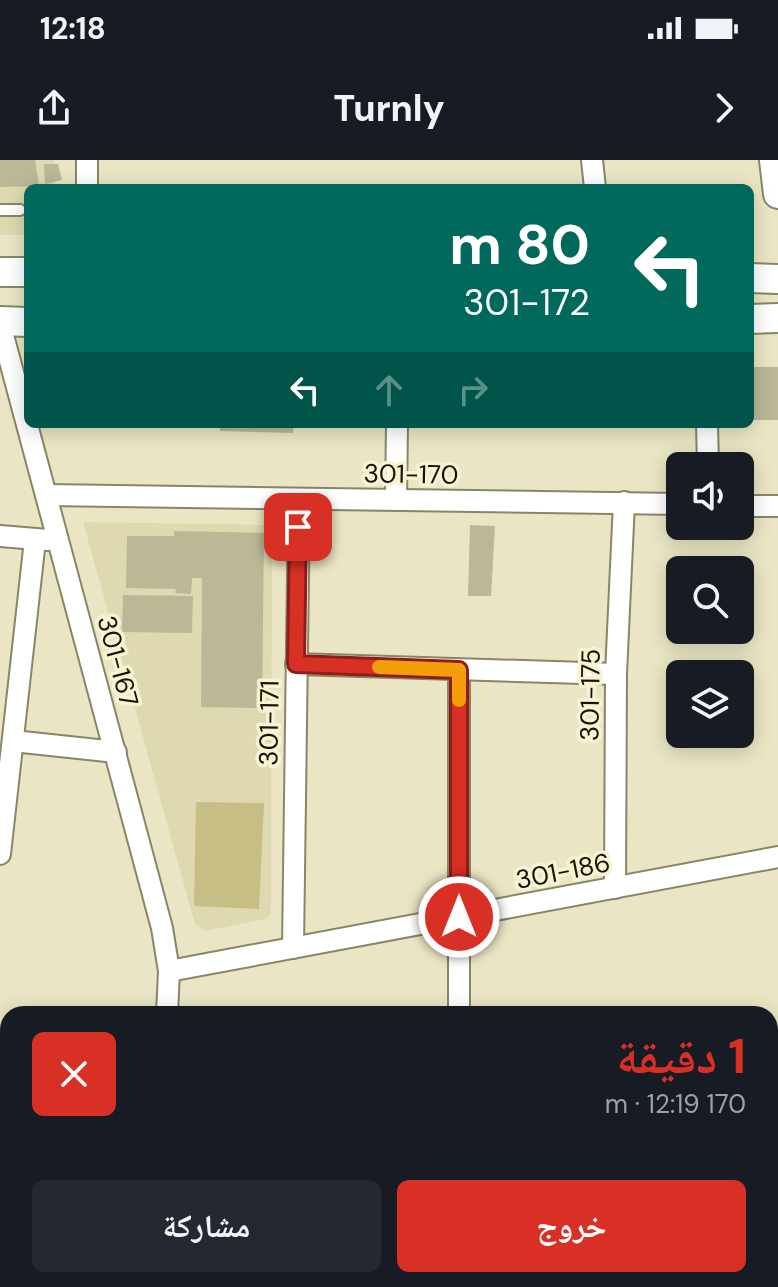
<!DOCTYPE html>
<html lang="ar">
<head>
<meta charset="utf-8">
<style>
  :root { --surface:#171b24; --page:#242831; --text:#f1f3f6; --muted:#9ea1a6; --accent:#d93025 }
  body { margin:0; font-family:"DM Sans","Noto Naskh Arabic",sans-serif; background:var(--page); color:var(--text); direction:rtl; height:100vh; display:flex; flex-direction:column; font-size:30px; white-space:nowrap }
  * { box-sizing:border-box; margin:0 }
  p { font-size:26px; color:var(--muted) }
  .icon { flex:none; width:44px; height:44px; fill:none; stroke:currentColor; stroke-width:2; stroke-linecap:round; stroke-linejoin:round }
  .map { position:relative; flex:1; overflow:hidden; direction:ltr }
  .panel { position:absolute; left:0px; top:846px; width:778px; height:282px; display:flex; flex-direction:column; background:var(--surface); border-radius:24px 24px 0 0; box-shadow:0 4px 20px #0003; direction:rtl }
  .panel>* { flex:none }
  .banner { position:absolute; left:24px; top:24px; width:730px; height:244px; border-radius:12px; box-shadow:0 4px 20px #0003; direction:rtl; background:#00695c; color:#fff; overflow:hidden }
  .tools { position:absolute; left:666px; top:292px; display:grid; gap:16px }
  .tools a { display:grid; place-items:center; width:88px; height:88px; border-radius:12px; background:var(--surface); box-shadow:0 4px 20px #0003; font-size:40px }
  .pin { position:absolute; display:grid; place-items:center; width:68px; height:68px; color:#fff; margin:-34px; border-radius:16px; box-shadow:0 4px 12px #0006 }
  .me { position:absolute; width:88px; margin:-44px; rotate:0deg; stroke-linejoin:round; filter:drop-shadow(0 0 6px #0008) }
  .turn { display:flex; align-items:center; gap:28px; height:168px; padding:0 32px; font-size:36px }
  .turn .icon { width:104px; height:104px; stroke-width:2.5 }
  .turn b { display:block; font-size:56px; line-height:68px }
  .lanes { display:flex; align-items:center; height:76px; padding:0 32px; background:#0003; justify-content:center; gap:40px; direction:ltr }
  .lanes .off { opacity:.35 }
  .round { display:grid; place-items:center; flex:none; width:84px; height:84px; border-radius:12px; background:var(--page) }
  .summary { display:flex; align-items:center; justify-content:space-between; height:136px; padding:0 32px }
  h1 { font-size:48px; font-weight:800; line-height:60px; color:var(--accent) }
  .primary-button { display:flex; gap:16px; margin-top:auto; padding:16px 32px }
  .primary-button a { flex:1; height:92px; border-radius:12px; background:var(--accent); color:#fff; font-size:32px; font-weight:800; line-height:92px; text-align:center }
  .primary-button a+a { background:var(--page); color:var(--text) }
  .status { display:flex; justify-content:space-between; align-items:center; height:56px; padding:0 40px; background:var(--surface); direction:ltr }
  .status svg { height:22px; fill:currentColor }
  header { display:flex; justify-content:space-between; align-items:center; height:104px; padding:0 32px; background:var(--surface); font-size:36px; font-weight:800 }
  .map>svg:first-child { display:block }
</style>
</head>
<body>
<div class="status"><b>12:18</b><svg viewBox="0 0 49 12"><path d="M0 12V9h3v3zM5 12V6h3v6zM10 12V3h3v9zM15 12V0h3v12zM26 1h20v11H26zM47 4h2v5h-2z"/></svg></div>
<header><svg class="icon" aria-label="forward" viewBox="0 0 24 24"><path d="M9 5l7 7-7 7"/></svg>Turnly<svg class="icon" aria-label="share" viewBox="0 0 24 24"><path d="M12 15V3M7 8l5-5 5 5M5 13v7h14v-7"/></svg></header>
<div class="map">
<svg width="778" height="1127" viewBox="0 0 778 1127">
  <rect width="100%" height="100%" fill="#eae6c5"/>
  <g fill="#ded9b1">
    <path d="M 0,0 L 54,0 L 55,28 L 28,28 L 28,75 L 0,75 Z"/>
    <path d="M 83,362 L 272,365 L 271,754 L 266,759 L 205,771 L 195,764 Z"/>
  </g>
  <path fill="#c7be85" d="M 196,642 L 264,643 L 259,749 L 194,746 Z"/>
  <g fill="#bbb797">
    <path d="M 0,0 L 35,0 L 39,26 L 0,27 Z"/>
    <path d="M 44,4 L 58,4 L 62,20 L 45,24 Z"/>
    <rect x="750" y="207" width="28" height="53"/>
    <path d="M 220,264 L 294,264 L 293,273 L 220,271 Z"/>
    <path d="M 470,365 L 495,366 L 491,436 L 468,436 Z"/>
    <path d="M 174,371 L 264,373 L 262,548 L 201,547 L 202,418 L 192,418 L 191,434 L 175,433 L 176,429 L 126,428 L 127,376 L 174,376 Z"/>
    <path d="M 123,435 L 193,436 L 192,473 L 122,472 Z"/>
  </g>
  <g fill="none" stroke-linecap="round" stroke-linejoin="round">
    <defs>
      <path id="lane" d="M 0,50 L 20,50"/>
      <g id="street">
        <path d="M 87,0 L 87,28"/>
        <path d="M 592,0 L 595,28"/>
        <path d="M 0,164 L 162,768 L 169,811 L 167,854"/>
        <path d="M 707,264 L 708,306"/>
        <path d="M 46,335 L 680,344"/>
        <path d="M 396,340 L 397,264"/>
        <path d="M 740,346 L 778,346"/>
        <path d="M 0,376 L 48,380"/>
        <path d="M 296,504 L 616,514"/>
        <path d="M 459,510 L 459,854"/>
        <path d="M 13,581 L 116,592"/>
        <path d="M 0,694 L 35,380"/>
        <path d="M 615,728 L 616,514 L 624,342"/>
        <path d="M 293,788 L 299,339"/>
        <path d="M 169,811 L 778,697"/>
        <path d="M 770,952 L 778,952"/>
        <path d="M 0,989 L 8,990"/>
        <path d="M 636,1120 L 636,1127"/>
        <path d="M 135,1127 L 136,1120"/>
        <path d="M 458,1127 L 458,1120"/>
      </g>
      <g id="secondary">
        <path d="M 774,0 L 778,34"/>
        <path d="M 0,112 L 28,112"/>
        <path d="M 750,118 L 778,119"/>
        <path d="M 750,159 L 778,158"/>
        <path d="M 0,161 L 28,162"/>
      </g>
    </defs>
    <use href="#lane" stroke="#898567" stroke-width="14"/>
    <use href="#street" stroke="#898567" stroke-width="24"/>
    <use href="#secondary" stroke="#898567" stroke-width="32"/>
    <use href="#lane" stroke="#fff" stroke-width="10"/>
    <use href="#street" stroke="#fff" stroke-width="20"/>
    <use href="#secondary" stroke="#fff" stroke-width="28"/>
  </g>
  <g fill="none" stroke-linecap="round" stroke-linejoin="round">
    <defs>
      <path id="route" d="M 298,367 L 296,504 L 459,510 L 459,757"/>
    </defs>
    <use href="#route" stroke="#8d1f18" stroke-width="20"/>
    <use href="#route" stroke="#d93025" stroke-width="14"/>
    <path stroke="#f59e0b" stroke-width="14" d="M 379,507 L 459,510 L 459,540"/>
  </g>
  <g text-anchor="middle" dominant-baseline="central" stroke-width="7" stroke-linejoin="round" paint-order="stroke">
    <g font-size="26" fill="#171509" stroke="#f7f3d2">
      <text transform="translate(411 314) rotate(1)">301-170</text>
      <text transform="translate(118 501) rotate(75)">301-167</text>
      <text transform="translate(590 535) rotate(-89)">301-175</text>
      <text transform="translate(269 563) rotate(-89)">301-171</text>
      <text transform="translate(563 711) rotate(-11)">301-186</text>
    </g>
  </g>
</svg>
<div class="tools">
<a><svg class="icon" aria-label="sound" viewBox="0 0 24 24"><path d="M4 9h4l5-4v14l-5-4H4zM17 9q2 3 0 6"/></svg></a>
<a><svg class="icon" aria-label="search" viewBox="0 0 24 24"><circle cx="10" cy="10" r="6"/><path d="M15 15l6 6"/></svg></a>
<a><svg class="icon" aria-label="layers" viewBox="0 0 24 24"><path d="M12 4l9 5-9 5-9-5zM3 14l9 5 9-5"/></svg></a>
</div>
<div class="pin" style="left:298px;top:367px;background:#d93025"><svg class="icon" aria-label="arrive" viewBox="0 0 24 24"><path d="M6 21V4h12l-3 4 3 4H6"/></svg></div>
<svg class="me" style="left:459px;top:757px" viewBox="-20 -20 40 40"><circle r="17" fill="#d93025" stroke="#fff" stroke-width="3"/><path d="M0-11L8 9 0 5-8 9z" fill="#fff"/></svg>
<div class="banner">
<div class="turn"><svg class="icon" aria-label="left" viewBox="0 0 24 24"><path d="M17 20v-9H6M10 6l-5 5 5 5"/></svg><div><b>80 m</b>301-172</div></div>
<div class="lanes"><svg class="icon" aria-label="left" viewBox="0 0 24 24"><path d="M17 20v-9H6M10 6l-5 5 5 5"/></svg><svg class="icon off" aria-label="ahead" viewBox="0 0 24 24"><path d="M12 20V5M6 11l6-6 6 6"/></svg><svg class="icon off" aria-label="right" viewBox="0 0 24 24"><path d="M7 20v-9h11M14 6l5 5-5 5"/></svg></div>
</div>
<section class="panel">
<div class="summary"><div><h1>1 دقيقة</h1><p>170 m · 12:19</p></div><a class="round" style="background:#d93025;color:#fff"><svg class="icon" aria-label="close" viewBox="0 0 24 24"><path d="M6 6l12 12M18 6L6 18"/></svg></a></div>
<div class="primary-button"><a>خروج</a><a>مشاركة</a></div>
</section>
</div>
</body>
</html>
